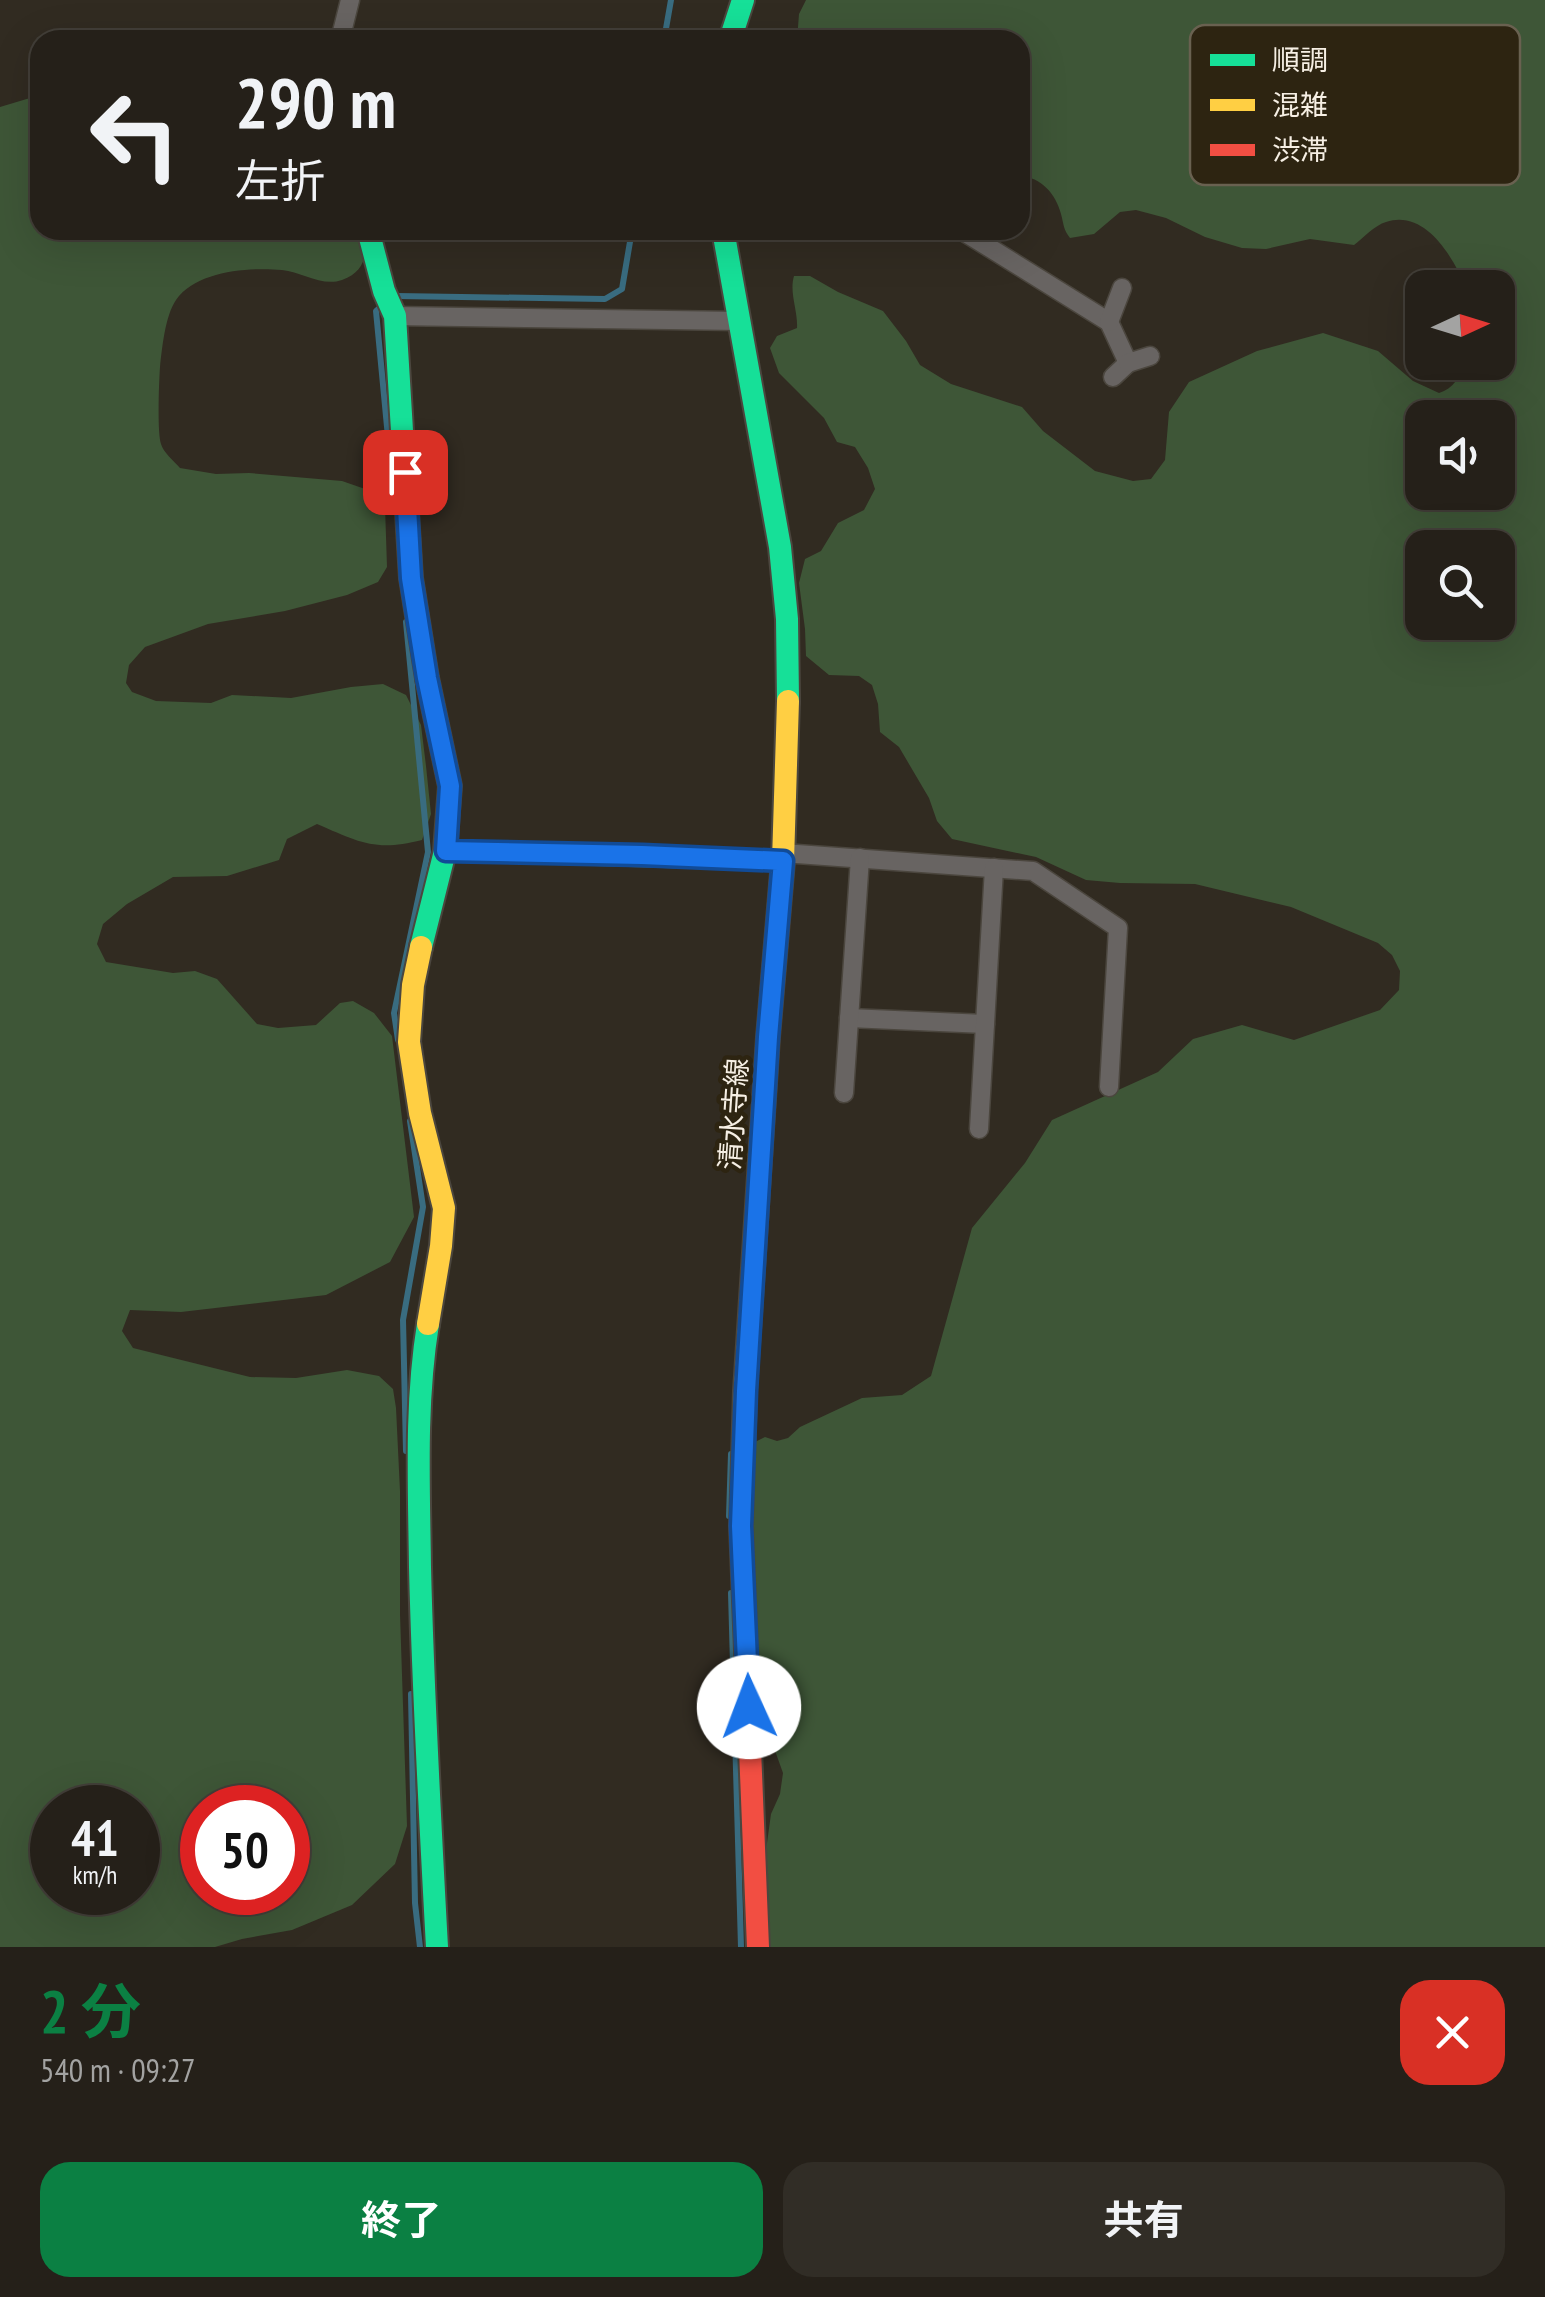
<!DOCTYPE html>
<html lang="ja">
<head>
<meta charset="utf-8">
<style>
  :root { --surface:#252019; --page:#312d26; --text:#f1f3f6; --muted:#a3a3a2; --line:#423e38; --accent:#0b8043 }
  body { margin:0; font-family:"PT Sans Narrow","Noto Sans JP",sans-serif; background:var(--page); color:var(--text); height:100vh; display:flex; flex-direction:column; font-size:38px; white-space:nowrap }
  * { box-sizing:border-box; margin:0 }
  p { font-size:32px; color:var(--muted) }
  .icon { flex:none; width:55px; height:55px; fill:none; stroke:currentColor; stroke-width:2; stroke-linecap:round; stroke-linejoin:round }
  .map { position:relative; height:1947px; overflow:hidden }
  .side { display:flex; flex-direction:column; background:var(--surface); flex:1 }
  .side>* { flex:none }
  .top-card { position:absolute; left:30px; top:30px; width:1000px; height:210px; border-radius:30px; box-shadow:0 10px 40px #0002,0 0 0 2px var(--line); background:#252019; color:var(--text); overflow:hidden }
  .needle { width:65px; rotate:86deg }
  .buttons { position:absolute; left:1405px; top:270px; display:grid; gap:20px }
  .buttons a { display:grid; place-items:center; width:110px; height:110px; border-radius:20px; background:var(--surface); box-shadow:0 10px 40px #0002,0 0 0 2px var(--line); font-size:50px }
  .speed { position:absolute; left:30px; top:1785px; display:flex; gap:20px; font-size:50px; font-weight:700; text-align:center }
  .speed>* { display:grid; place-content:center; width:130px; height:130px; border-radius:50%; background:var(--surface); box-shadow:0 10px 40px #0002,0 0 0 2px var(--line); line-height:1 }
  .speed small { font-size:25px; font-weight:400 }
  .speed .limit { border:15px solid #d22; background:#fff; color:#111 }
  .pin { position:absolute; display:grid; place-items:center; width:85px; height:85px; color:#fff; margin:-42px; border-radius:20px; box-shadow:0 5px 15px #0006 }
  .me { position:absolute; width:110px; margin:-55px; rotate:358deg; stroke-linejoin:round; filter:drop-shadow(0 0 8px #0008) }
  .turn { display:flex; align-items:center; gap:35px; height:210px; padding:0 40px; font-size:45px }
  .turn .icon { width:130px; height:130px; stroke-width:2.5 }
  .turn b { display:block; font-size:70px; line-height:85px }
  .round { display:grid; place-items:center; flex:none; width:105px; height:105px; border-radius:30px; background:var(--page) }
  .summary { display:flex; align-items:center; justify-content:space-between; height:170px; padding:0 40px }
  h1 { font-size:60px; font-weight:700; line-height:75px; color:var(--accent) }
  .action { display:flex; gap:20px; margin-top:auto; padding:20px 40px }
  .action a { flex:1; height:115px; border-radius:30px; background:var(--accent); color:#fff; font-size:40px; font-weight:700; line-height:115px; text-align:center }
  .action a+a { background:var(--page); color:var(--text) }
  .map>svg:first-child { display:block }
</style>
</head>
<body>
<div class="map">
<svg width="1545" height="1947" viewBox="0 0 1545 1947">
  <rect width="100%" height="100%" fill="#312b21"/>
  <g fill="#3e5637" fill-rule="evenodd">
    <path d="M 806,0 L 1545,0 L 1545,1947 L 770,1947 L 763,1872 L 771,1814 L 780,1794 L 783,1773 L 759,1706 L 750,1504 L 755,1442 L 765,1437 L 777,1441 L 788,1438 L 800,1427 L 862,1398 L 902,1395 L 931,1376 L 972,1228 L 1025,1163 L 1052,1120 L 1158,1072 L 1193,1039 L 1242,1025 L 1294,1040 L 1380,1010 L 1399,990 L 1400,971 L 1392,955 L 1378,943 L 1291,907 L 1195,884 L 1120,883 L 1086,880 L 1036,857 L 952,839 L 937,821 L 929,798 L 899,747 L 880,732 L 878,704 L 872,685 L 859,676 L 829,675 L 806,656 L 805,629 L 799,583 L 805,559 L 821,551 L 838,523 L 864,510 L 875,489 L 868,468 L 855,447 L 837,442 L 824,418 L 779,373 L 770,348 L 777,336 L 797,328 C 798,311 789,292 794,276 L 810,276 L 838,292 L 883,311 L 906,341 L 920,365 L 951,384 L 1022,407 L 1043,431 L 1095,471 L 1133,481 L 1151,479 L 1165,460 L 1169,412 L 1189,382 L 1257,351 L 1323,333 L 1378,351 L 1413,381 L 1439,393 C 1453,389 1461,376 1463,363 L 1498,362 L 1498,288 L 1466,287 C 1453,258 1426,209 1386,222 C 1375,225 1363,238 1354,245 L 1310,239 L 1266,249 L 1242,248 L 1205,237 L 1166,218 L 1136,210 L 1120,212 L 1094,234 L 1070,238 C 1063,229 1064,225 1061,214 C 1056,194 1041,177 1020,176 L 1020,40 L 797,40 L 799,14 ZM 1422,418 L 1498,418 L 1498,492 L 1422,492 ZM 1422,548 L 1498,548 L 1498,622 L 1422,622 Z"/>
    <path d="M 40,95 L 40,230 L 365,230 C 367,252 367,271 342,280 C 322,287 302,272 282,270 C 249,267 196,271 176,300 C 165,316 162,349 160,367 C 159,381 157,432 161,444 C 163,452 174,461 180,468 L 216,474 L 249,473 L 342,481 L 368,490 L 385,506 L 387,567 L 378,582 L 347,595 L 285,611 L 208,624 L 145,647 L 129,665 L 126,683 L 132,692 L 156,701 L 211,703 L 232,695 L 291,698 L 351,687 L 383,684 L 406,695 L 421,725 L 426,766 L 431,814 L 422,840 C 375,852 359,842 317,824 L 287,839 L 279,860 L 227,876 L 173,877 L 127,904 L 103,924 L 97,944 L 106,962 L 173,973 L 195,971 L 217,979 L 257,1024 L 278,1028 L 316,1025 L 340,1003 L 353,1001 L 374,1013 L 392,1036 L 414,1217 L 390,1262 L 326,1295 L 181,1312 L 130,1310 L 122,1331 L 133,1348 L 250,1377 L 296,1378 L 347,1370 L 379,1376 L 393,1389 L 396,1408 L 400,1491 L 400,1614 L 407,1826 L 395,1864 L 352,1905 L 292,1930 L 242,1939 L 215,1947 L 0,1947 L 0,107 ZM 52,1808 L 138,1808 L 138,1892 L 52,1892 ZM 202,1808 L 288,1808 L 288,1892 L 202,1892 Z"/>
  </g>
  <g fill="none" stroke-linecap="round" stroke-linejoin="round">
    <g stroke="#396c80" stroke-width="6">
      <path d="M 664,40 L 671,0"/>
      <path d="M 396,296 L 605,299 L 622,289 L 632,230"/>
      <path d="M 382,306 L 376,311 L 393,490"/>
      <path d="M 560,862 L 697,866"/>
      <path d="M 398,1040 L 394,1013 L 428,852 L 406,622"/>
      <path d="M 406,1451 L 403,1320 L 423,1207 L 410,1121"/>
      <path d="M 729,1516 L 731,1454"/>
      <path d="M 731,1593 L 741,1947"/>
      <path d="M 411,1694 L 415,1903 L 420,1947"/>
    </g>
    <defs>
      <g id="street">
        <path d="M 340,40 L 350,0"/>
        <path d="M 961,230 L 1109,322 L 1128,363 L 1113,377"/>
        <path d="M 395,316 L 739,321"/>
        <path d="M 1109,322 L 1122,288"/>
        <path d="M 1128,363 L 1150,356"/>
        <path d="M 445,851 L 642,855 L 783,861"/>
        <path d="M 783,853 L 1033,871 L 1118,928 L 1109,1087"/>
        <path d="M 849,1018 L 985,1024"/>
        <path d="M 844,1093 L 860,858"/>
        <path d="M 979,1129 L 994,868"/>
      </g>
      <g id="fast">
        <path d="M 730,40 L 743,0"/>
        <path d="M 368,230 L 384,291 L 395,316 L 411,578 L 427,678 L 450,786 L 445,851 L 421,947"/>
        <path d="M 723,230 L 780,547 L 787,619 L 788,701"/>
        <path d="M 428,1324 C 415,1404 419,1486 420,1567 C 423,1694 430,1820 437,1947"/>
      </g>
      <g id="slow">
        <path d="M 421,947 L 413,985 L 409,1042 L 420,1113 L 444,1208 L 441,1246 L 428,1324"/>
        <path d="M 743,1459 L 745,1391 L 768,1037 L 783,861 L 788,701"/>
      </g>
      <path id="jam" d="M 743,1459 L 741,1526 L 758,1947"/>
    </defs>
    <use href="#street" stroke="#4b463e" stroke-width="21"/>
    <use href="#fast" stroke="#4b463e" stroke-width="26"/>
    <use href="#slow" stroke="#4b463e" stroke-width="26"/>
    <use href="#jam" stroke="#4b463e" stroke-width="26"/>
    <use href="#street" stroke="#686462" stroke-width="18"/>
    <use href="#fast" stroke="#16e098" stroke-width="22"/>
    <use href="#slow" stroke="#ffcf43" stroke-width="22"/>
    <use href="#jam" stroke="#f24e42" stroke-width="22"/>
  </g>
  <g fill="none" stroke-linecap="round" stroke-linejoin="round">
    <defs>
      <path id="route" d="M 405,472 L 411,578 L 427,678 L 450,786 L 446,851 L 642,855 L 783,861 L 768,1037 L 746,1391 L 741,1526 L 749,1707"/>
    </defs>
    <use href="#route" stroke="#114b97" stroke-width="25"/>
    <use href="#route" stroke="#1a73e8" stroke-width="18"/>
  </g>
  <g text-anchor="middle" dominant-baseline="central" stroke-width="9" stroke-linejoin="round" paint-order="stroke">
    <g font-size="28" fill="#f6efe4" stroke="#2d2411">
      <text transform="translate(733 1114) rotate(-86)">清水寺線</text>
    </g>
  </g>
  <rect x="1190" y="25" width="330" height="160" rx="15" fill="#2d2411" stroke="#696150" stroke-width="2.5"/>
  <rect x="1210" y="54" width="45" height="12" fill="#16e098"/>
  <rect x="1210" y="99" width="45" height="12" fill="#ffcf43"/>
  <rect x="1210" y="144" width="45" height="12" fill="#f24e42"/>
  <g font-size="28" fill="#f6efe4">
    <text x="1272" y="70">順調</text>
    <text x="1272" y="115">混雑</text>
    <text x="1272" y="160">渋滞</text>
  </g>
</svg>
<div class="buttons">
<a><svg class="needle" viewBox="-14 -14 28 28"><path d="M0-13l5 13h-10z" fill="#e53935"/><path d="M0 13l5-13h-10z" fill="#a3a3a2"/></svg></a>
<a><svg class="icon" aria-label="sound" viewBox="0 0 24 24"><path d="M4 9h4l5-4v14l-5-4H4zM17 9q2 3 0 6"/></svg></a>
<a><svg class="icon" aria-label="search" viewBox="0 0 24 24"><circle cx="10" cy="10" r="6"/><path d="M15 15l6 6"/></svg></a>
</div>
<div class="speed"><div>41<small>km/h</small></div><div class="limit">50</div></div>
<div class="pin" style="left:405px;top:472px;background:#d93025"><svg class="icon" aria-label="arrive" viewBox="0 0 24 24"><path d="M6 21V4h12l-3 4 3 4H6"/></svg></div>
<svg class="me" style="left:749px;top:1707px" viewBox="-20 -20 40 40"><circle r="19" fill="#fff"/><path d="M0-13L10 11 0 6-10 11z" fill="#1a73e8"/></svg>
<div class="top-card">
<div class="turn"><svg class="icon" aria-label="left" viewBox="0 0 24 24"><path d="M17 20v-9H6M10 6l-5 5 5 5"/></svg><div><b>290 m</b>左折</div></div>
</div>
</div>
<section class="side">
<div class="summary"><div><h1>2 分</h1><p>540 m · 09:27</p></div><a class="round" style="background:#d93025;color:#fff"><svg class="icon" aria-label="close" viewBox="0 0 24 24"><path d="M6 6l12 12M18 6L6 18"/></svg></a></div>
<div class="action"><a>終了</a><a>共有</a></div>
</section>
</body>
</html>
